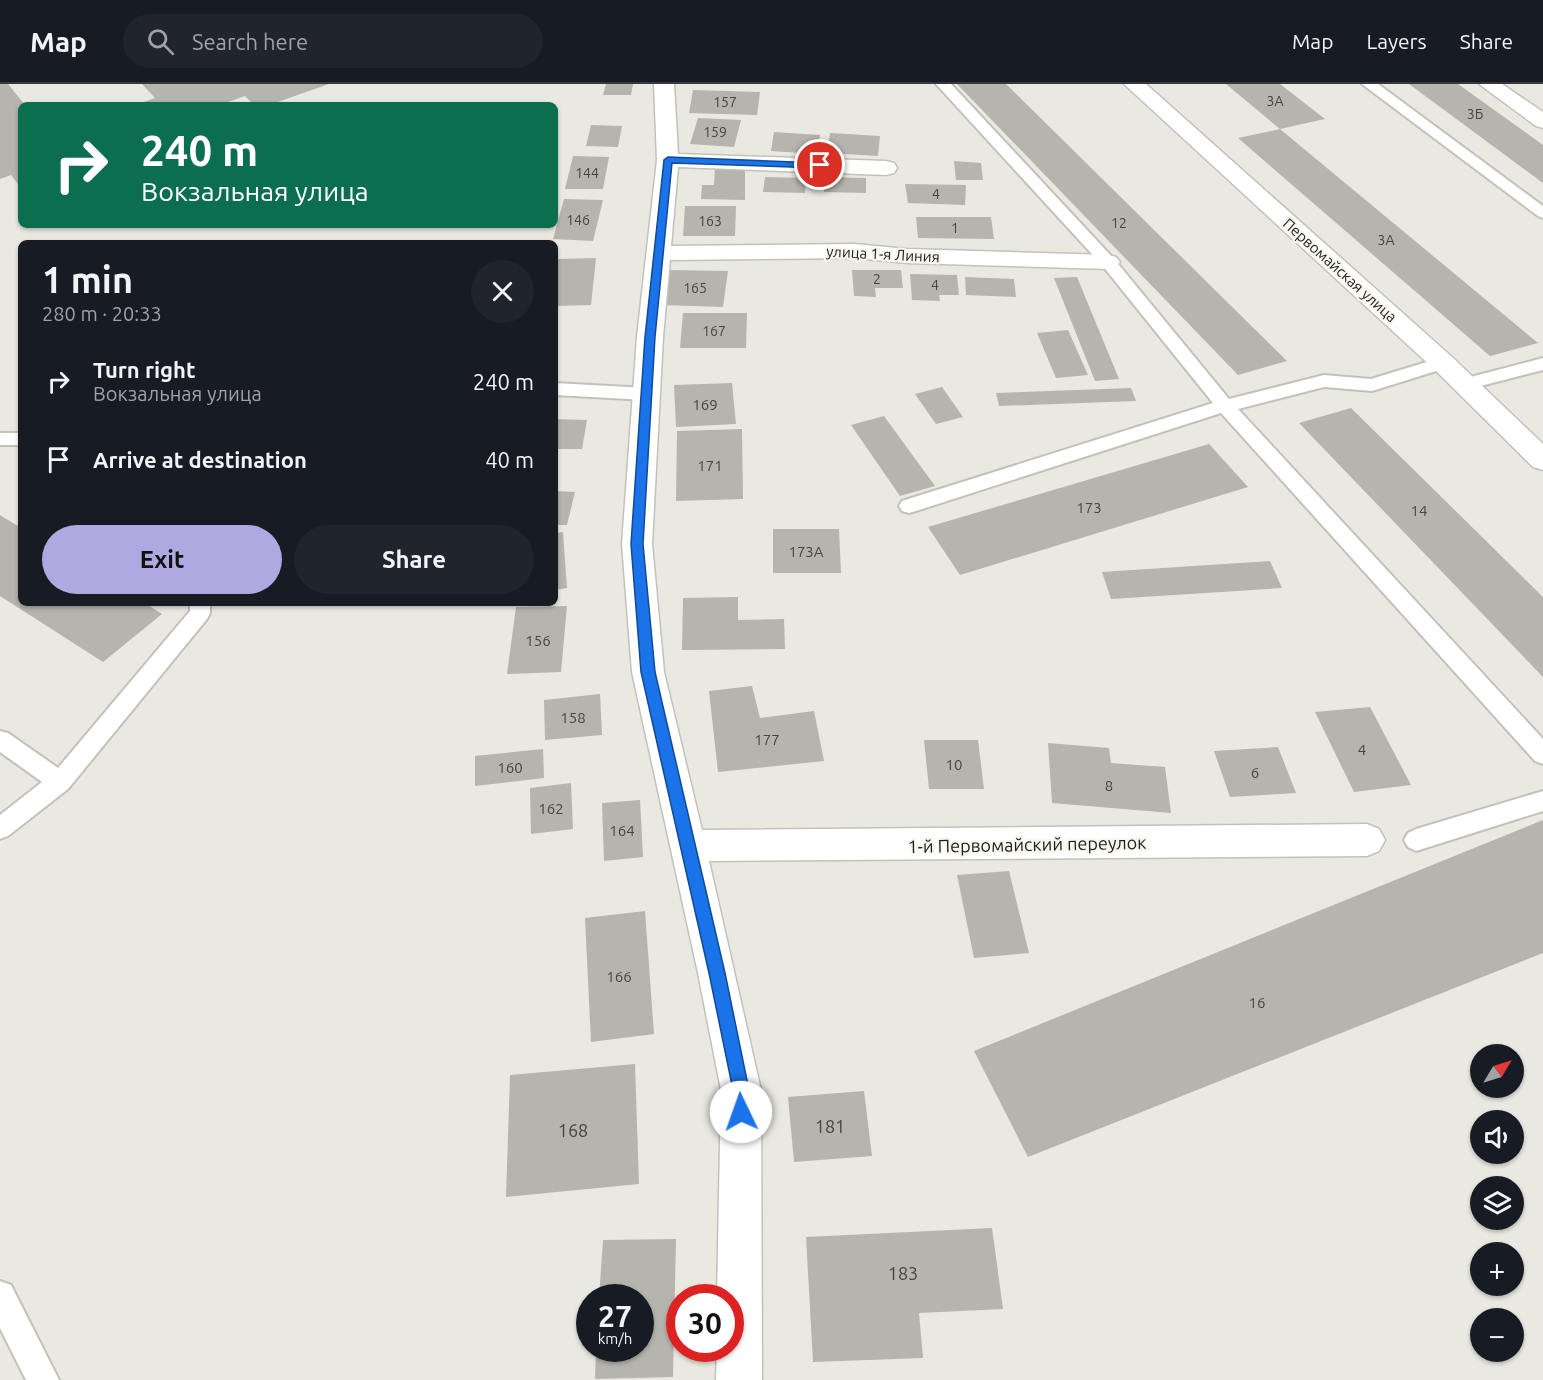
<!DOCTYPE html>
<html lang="en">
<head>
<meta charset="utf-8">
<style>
  :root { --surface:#171b24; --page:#20242c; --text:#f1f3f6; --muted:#9ea1a6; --line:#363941; --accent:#b0a8e0 }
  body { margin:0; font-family:Ubuntu,sans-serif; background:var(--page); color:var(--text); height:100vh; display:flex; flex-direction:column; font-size:22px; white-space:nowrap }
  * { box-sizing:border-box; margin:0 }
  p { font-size:20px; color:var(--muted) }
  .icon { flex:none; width:33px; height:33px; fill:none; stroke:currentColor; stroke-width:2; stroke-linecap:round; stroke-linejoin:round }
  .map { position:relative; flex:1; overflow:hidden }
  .side { position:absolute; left:18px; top:156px; width:540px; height:366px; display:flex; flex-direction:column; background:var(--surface); border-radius:9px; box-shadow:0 2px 4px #0004 }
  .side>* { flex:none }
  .banner { position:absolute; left:18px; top:18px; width:540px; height:126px; border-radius:9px; box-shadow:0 2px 4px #0004; background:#0b6e4f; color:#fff; overflow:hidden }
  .needle { width:39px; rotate:52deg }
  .tools { position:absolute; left:1470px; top:960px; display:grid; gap:12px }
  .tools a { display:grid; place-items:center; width:54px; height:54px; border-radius:50%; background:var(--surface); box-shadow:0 2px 4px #0004; font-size:30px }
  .speed { position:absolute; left:576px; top:1200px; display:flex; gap:12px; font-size:30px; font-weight:700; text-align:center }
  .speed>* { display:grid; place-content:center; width:78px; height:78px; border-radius:50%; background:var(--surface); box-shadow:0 2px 4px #0004; line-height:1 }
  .speed small { font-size:15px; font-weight:400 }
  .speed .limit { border:9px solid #d22; background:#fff; color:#111 }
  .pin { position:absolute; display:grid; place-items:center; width:51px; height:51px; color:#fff; margin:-26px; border:3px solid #fff; border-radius:50%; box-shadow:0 2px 6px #0007 }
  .me { position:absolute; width:66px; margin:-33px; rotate:357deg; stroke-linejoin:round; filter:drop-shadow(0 0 4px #0008) }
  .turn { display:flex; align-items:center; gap:21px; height:126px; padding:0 24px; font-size:27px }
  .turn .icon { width:78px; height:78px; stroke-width:2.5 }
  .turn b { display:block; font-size:42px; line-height:51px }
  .round { display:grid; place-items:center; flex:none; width:63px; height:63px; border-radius:32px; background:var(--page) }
  .head { display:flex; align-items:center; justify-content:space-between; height:102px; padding:0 24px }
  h1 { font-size:36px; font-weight:700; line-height:45px }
  .action { display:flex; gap:12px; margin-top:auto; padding:12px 24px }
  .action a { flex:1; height:69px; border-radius:36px; background:var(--accent); color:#111; font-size:24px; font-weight:700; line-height:69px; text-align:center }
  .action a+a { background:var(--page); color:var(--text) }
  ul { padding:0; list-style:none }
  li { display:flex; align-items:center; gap:18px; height:78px; padding:0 24px }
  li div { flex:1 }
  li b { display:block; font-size:22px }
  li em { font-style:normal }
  header { display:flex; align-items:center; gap:36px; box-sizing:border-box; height:84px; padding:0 30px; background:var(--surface); border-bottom:2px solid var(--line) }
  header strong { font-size:28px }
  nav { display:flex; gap:33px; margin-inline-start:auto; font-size:21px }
  .search { width:420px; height:54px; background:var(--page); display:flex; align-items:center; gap:15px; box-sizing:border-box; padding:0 21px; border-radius:33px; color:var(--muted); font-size:22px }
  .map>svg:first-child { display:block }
</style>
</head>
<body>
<header>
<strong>Map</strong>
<div class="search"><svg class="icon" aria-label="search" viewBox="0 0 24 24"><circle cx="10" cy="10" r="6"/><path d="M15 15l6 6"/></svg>Search here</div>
<nav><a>Map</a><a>Layers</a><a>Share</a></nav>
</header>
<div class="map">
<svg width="1543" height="1296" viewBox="0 0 1543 1296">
  <rect width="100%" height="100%" fill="#e9e9e1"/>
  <g fill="#b5b5ad">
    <path d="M 0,0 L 8,0 L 25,21 L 21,21 L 21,104 L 11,91 L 0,95 Z"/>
    <path d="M 142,0 L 329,0 L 269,21 L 254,21 L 245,12 L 225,19 L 227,21 L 135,21 L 155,14 Z"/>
    <path d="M 606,0 L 633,0 L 631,11 L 603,11 Z"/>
    <path d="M 957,0 L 1006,0 L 1287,277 L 1238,291 Z"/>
    <path d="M 1226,0 L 1280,0 L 1325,35 L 1280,45 Z"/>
    <path d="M 1409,0 L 1458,0 L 1543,61 L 1543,99 Z"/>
    <path d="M 693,6 L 760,8 L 757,31 L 689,29 Z"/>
    <path d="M 698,34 L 741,36 L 734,63 L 690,60 Z"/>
    <path d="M 591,41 L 622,42 L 618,63 L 586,62 Z"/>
    <path d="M 1280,45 L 1538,259 L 1490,272 L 1238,54 Z"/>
    <path d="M 774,48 L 820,51 L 817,70 L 771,67 Z"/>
    <path d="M 830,49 L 880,52 L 878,72 L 827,69 Z"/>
    <path d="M 573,72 L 609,73 L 603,105 L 565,105 Z"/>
    <path d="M 954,77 L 981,79 L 983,96 L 956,96 Z"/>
    <path d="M 715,84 L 745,84 L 745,116 L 701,115 L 702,101 L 714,101 Z"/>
    <path d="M 765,93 L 806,94 L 805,109 L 763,108 Z"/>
    <path d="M 825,93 L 866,94 L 866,109 L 824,108 Z"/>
    <path d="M 905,100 L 966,101 L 965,121 L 908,119 Z"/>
    <path d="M 564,115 L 603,116 L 593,157 L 553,155 Z"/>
    <path d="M 685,122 L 736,122 L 735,152 L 683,152 Z"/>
    <path d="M 916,133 L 991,133 L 994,155 L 918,154 Z"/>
    <path d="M 596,174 L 591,221 L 555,222 L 556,175 Z"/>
    <path d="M 668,186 L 728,187 L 723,223 L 662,221 Z"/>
    <path d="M 852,186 L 901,186 L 903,204 L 875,204 L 876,213 L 854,212 Z"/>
    <path d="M 910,190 L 957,191 L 959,211 L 939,211 L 940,217 L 912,216 Z"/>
    <path d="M 965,193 L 1014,195 L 1016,213 L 966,211 Z"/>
    <path d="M 1077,193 L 1119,295 L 1095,297 L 1054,194 Z"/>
    <path d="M 683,229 L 747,229 L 746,264 L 680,264 Z"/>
    <path d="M 1068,246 L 1088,291 L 1056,294 L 1037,249 Z"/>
    <path d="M 732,299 L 736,340 L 676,343 L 674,301 Z"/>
    <path d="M 942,303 L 963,333 L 936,340 L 915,310 Z"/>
    <path d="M 1131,304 L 1136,317 L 999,322 L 996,309 Z"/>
    <path d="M 1351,324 L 1543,513 L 1543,593 L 1299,339 Z"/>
    <path d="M 884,332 L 935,402 L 900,412 L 851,341 Z"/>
    <path d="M 555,335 L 587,336 L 582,365 L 555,365 Z"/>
    <path d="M 742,345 L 743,415 L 676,417 L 677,347 Z"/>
    <path d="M 1209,360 L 1248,403 L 960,491 L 928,443 Z"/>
    <path d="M 555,407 L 575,408 L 567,441 L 555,441 Z"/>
    <path d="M 0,431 L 21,444 L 21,519 L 145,519 L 162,530 L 103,578 L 0,512 Z"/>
    <path d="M 773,445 L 839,445 L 841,489 L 773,489 Z"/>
    <path d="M 563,448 L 567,504 L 555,506 L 555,449 Z"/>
    <path d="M 1270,477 L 1282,504 L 1111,515 L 1102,488 Z"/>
    <path d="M 738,513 L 738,536 L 784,535 L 785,565 L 682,566 L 683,514 Z"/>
    <path d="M 567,522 L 561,588 L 507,590 L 516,523 Z"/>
    <path d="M 752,602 L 760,634 L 814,627 L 824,677 L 718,688 L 709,607 Z"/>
    <path d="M 600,610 L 602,651 L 545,656 L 544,616 Z"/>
    <path d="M 1370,623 L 1411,701 L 1354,708 L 1315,628 Z"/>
    <path d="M 924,656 L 978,656 L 984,705 L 929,705 Z"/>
    <path d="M 1048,659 L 1109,664 L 1111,679 L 1165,683 L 1171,729 L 1052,719 Z"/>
    <path d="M 1278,663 L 1296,709 L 1230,713 L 1214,667 Z"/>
    <path d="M 543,665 L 544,694 L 475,702 L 475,672 Z"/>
    <path d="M 571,699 L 573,745 L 531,750 L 530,704 Z"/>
    <path d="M 640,716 L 643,773 L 604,777 L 602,719 Z"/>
    <path d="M 1543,736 L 1543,869 L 1028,1073 L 974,967 Z"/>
    <path d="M 1009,787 L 1029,869 L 974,874 L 957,791 Z"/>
    <path d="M 645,827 L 654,950 L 591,958 L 585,834 Z"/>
    <path d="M 635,980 L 639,1100 L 506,1113 L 510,991 Z"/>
    <path d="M 864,1007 L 872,1072 L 794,1078 L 788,1013 Z"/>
    <path d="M 992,1144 L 1003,1225 L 919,1229 L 923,1274 L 813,1278 L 806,1153 Z"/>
    <path d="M 676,1155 L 673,1293 L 595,1295 L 596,1264 L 640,1264 L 640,1214 L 599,1214 L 603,1156 Z"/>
  </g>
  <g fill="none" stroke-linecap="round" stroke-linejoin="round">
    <defs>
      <g id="service">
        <path d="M 936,0 L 951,0 L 1114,175 L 1229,315 L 1324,291 L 1371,295 L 1443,273 L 1449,275 L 1452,279 L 1449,283 L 1372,307 L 1324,303 L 1238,325 L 1543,655 L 1543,680 L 1535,677 L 1221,329 L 916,427 L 909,429 L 902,427 L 899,422 L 902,417 L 1213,319 L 1102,181 Z"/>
        <path d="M 1362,0 L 1378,0 L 1543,122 L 1543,134 L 1538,132 Z"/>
        <path d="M 1543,274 L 1543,286 L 1465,306 L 1459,304 L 1456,300 L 1459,296 Z"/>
        <path d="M 555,299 L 646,304 L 652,306 L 655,310 L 652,314 L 646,316 L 555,311 Z"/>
        <rect x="0" y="349" width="21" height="12"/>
        <path d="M 190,519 L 210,519 L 210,529 L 207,535 L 68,705 L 8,752 L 0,755 L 0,731 L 42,698 L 0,668 L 0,647 L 8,649 L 58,684 L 190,527 Z"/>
        <path d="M 1543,707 L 1543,727 L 1416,767 L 1408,763 L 1404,756 L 1408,749 L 1416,745 Z"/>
        <path d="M 0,1197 L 11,1201 L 59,1296 L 26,1296 L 0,1244 Z"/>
      </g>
      <g id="minor">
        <path d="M 654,0 L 674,0 L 678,70 L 886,77 L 894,79 L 897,84 L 894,89 L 886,91 L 678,83 L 671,162 L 855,160 L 907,165 L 1108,171 L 1116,173 L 1120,178 L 1116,183 L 1108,185 L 907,179 L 855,174 L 670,176 L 663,253 L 652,460 L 664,588 L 702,746 L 1367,740 L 1379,745 L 1385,756 L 1379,767 L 1367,772 L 709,777 L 761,1006 L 762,1296 L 716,1296 L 717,1264 L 730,1264 L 730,1214 L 717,1214 L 721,1006 L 698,889 L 632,588 L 622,460 L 637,253 L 657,76 Z"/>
        <path d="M 1124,0 L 1146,0 L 1452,273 L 1543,360 L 1543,386 L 1533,383 L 1434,285 Z"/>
        <path d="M 1479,0 L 1502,0 L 1543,28 L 1543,44 L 1536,42 Z"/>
      </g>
    </defs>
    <use href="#service" stroke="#c2c2b9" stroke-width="4"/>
    <use href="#minor" stroke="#c2c2b9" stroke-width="3"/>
    <use href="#service" fill="#fff" fill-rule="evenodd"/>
    <use href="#minor" fill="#fff" fill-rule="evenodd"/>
  </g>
  <path fill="#1a73e8" stroke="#114b97" stroke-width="1.5" d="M 668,73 L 820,79 L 825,81 L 820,84 L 672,79 L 655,253 L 643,460 L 655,588 L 725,889 L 749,1006 L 749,1028 L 747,1034 L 741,1037 L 735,1034 L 732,1028 L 733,1006 L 709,889 L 641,588 L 631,460 L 645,253 L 664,76 Z"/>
  <g text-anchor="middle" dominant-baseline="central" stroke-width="4.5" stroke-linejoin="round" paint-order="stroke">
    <g font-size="14" fill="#444440">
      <text x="1275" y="17">3А</text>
      <text x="725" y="18">157</text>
      <text x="1475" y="30">3Б</text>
      <text x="715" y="48">159</text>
      <text x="587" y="89">144</text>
      <text x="936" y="110">4</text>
      <text x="578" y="136">146</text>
      <text x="710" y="137">163</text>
      <text x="1119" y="139">12</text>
      <text x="955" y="144">1</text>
      <text x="1386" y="156">3А</text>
      <text x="877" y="195">2</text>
      <text x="935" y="201">4</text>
      <text x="695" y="204">165</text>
      <text x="714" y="247">167</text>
    </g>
    <g font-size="15" fill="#1e1e1b" stroke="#f7f7ee">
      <text transform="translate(883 170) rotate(3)">улица 1-я Линия</text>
      <text transform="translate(1340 186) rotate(42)">Первомайская улица</text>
    </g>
    <g font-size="15" fill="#444440">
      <text x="705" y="320">169</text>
      <text x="710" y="381">171</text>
      <text x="1089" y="423">173</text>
      <text x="1419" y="426">14</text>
      <text x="806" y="467">173А</text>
      <text x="538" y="556">156</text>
      <text x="573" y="633">158</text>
      <text x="767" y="655">177</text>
      <text x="1362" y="665">4</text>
      <text x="954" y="680">10</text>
      <text x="510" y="683">160</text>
      <text x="1255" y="688">6</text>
      <text x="1109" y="701">8</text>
      <text x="551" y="724">162</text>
      <text x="622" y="746">164</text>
      <text x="619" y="892">166</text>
      <text x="1257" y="918">16</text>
    </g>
    <g font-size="18" fill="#1e1e1b" stroke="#f7f7ee">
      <text transform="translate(1027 760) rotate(-1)">1-й Первомайский переулок</text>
    </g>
    <g font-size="18" fill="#444440">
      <text x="830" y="1042">181</text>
      <text x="573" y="1046">168</text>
      <text x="903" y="1189">183</text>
    </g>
  </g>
</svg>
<div class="tools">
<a><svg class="needle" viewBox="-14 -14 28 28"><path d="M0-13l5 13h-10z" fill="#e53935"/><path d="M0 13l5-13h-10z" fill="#9ea1a6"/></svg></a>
<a><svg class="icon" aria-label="sound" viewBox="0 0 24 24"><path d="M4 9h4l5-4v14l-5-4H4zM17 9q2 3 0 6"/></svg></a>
<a><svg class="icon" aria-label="layers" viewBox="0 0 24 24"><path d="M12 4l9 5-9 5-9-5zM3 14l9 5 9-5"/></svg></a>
<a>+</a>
<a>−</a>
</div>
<div class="speed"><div>27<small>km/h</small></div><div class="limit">30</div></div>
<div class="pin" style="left:820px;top:81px;background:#d93025"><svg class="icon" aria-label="arrive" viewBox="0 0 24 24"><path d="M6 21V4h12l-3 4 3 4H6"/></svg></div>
<svg class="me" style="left:741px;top:1028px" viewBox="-20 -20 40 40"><circle r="19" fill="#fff"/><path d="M0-13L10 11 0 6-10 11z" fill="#1a73e8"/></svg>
<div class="banner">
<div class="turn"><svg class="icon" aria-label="right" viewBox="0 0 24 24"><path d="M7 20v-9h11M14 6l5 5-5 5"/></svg><div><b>240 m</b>Вокзальная улица</div></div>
</div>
<section class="side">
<div class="head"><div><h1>1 min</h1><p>280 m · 20:33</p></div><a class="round"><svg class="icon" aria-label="close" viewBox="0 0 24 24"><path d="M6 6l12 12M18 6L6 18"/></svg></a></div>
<ul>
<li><svg class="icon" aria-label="right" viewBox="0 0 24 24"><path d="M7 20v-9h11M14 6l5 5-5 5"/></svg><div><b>Turn right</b><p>Вокзальная улица</p></div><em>240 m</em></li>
<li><svg class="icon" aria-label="arrive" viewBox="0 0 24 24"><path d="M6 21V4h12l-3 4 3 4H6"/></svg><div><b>Arrive at destination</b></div><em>40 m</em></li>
</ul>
<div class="action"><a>Exit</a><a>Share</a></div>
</section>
</div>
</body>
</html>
